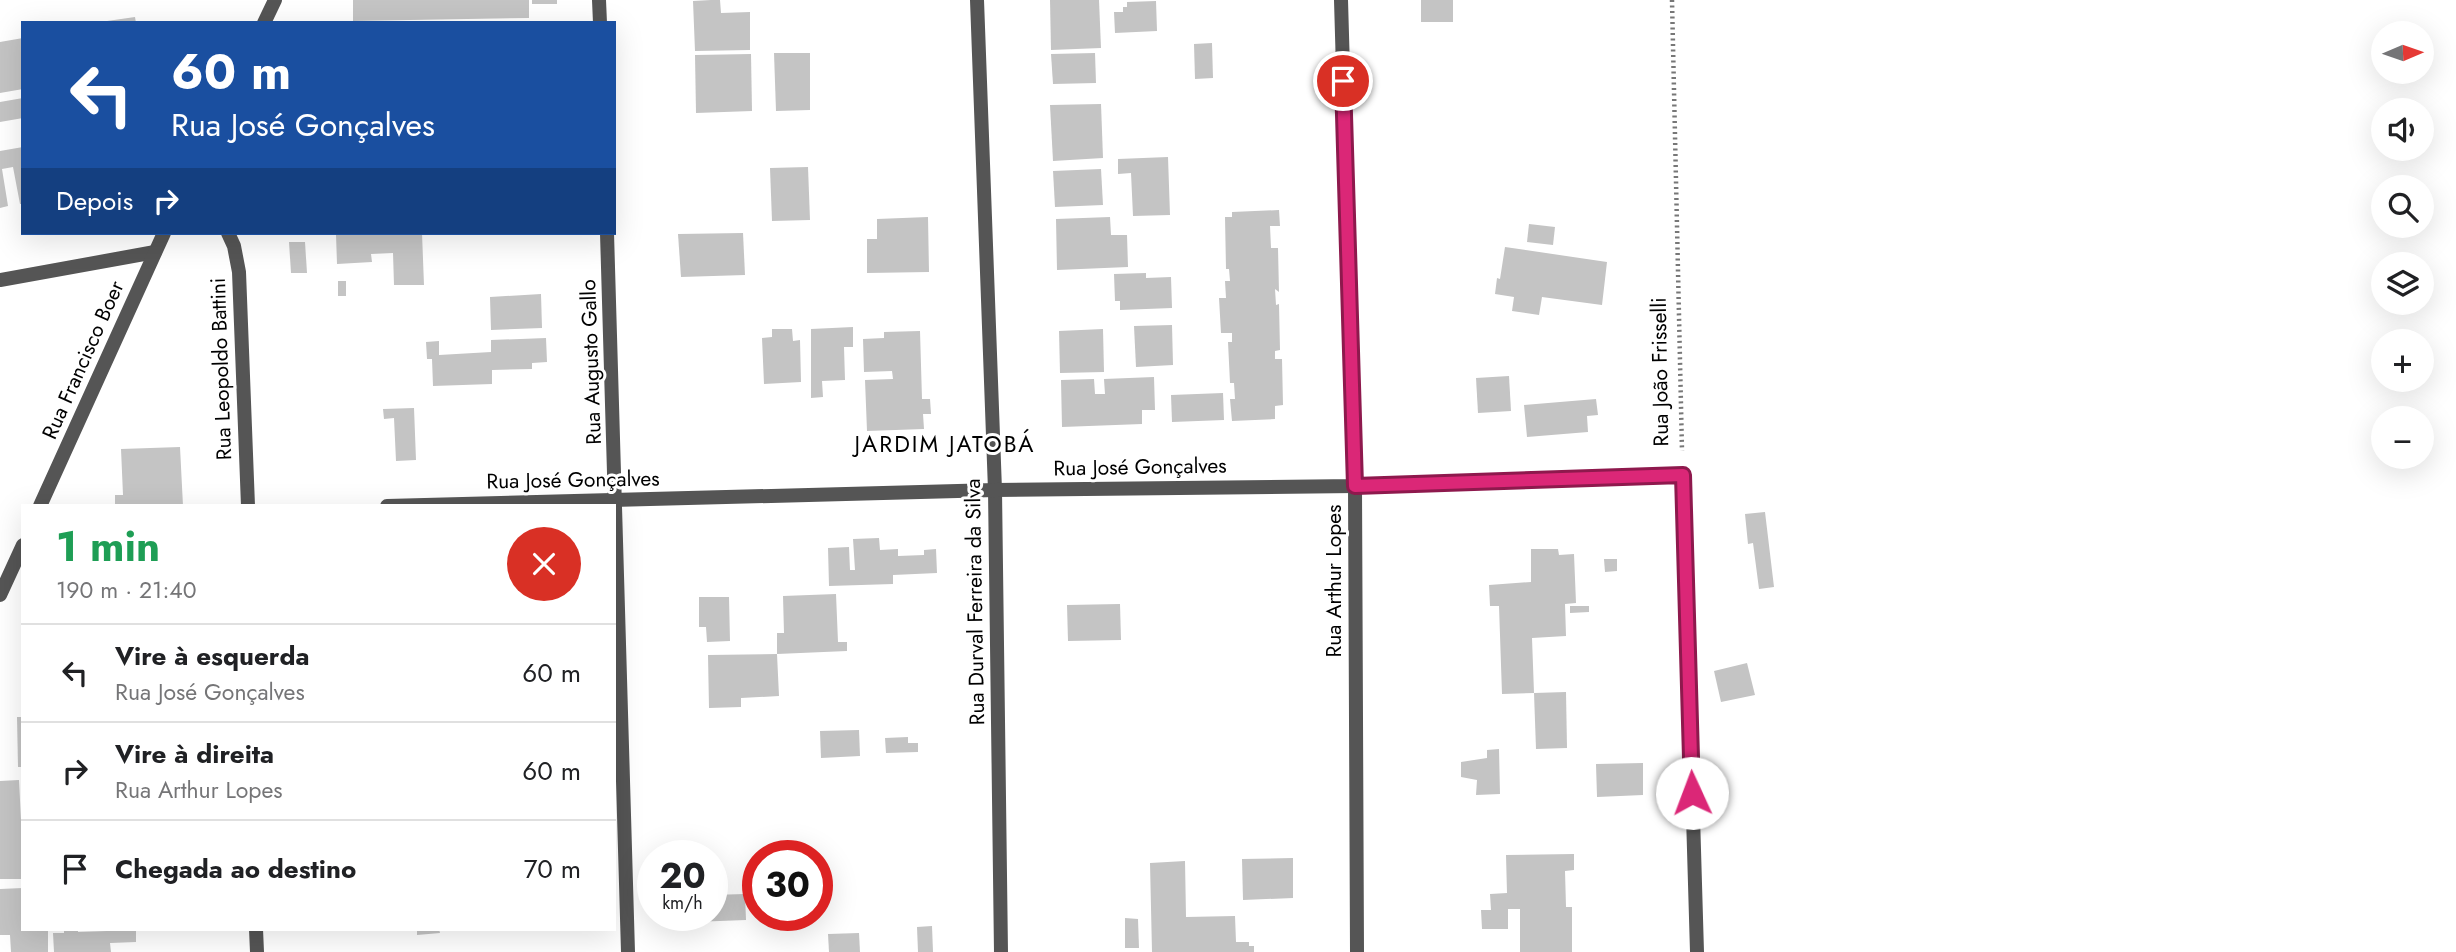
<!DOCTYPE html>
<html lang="pt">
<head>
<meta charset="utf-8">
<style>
  :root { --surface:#fff; --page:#f2f2f2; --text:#202124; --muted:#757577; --line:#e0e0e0 }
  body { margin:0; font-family:Jost,sans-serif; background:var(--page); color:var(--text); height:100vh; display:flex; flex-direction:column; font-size:26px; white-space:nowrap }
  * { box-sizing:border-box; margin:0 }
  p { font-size:23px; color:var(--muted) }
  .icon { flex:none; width:38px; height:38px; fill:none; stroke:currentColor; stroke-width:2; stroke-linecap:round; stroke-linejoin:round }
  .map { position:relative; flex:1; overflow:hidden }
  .side { position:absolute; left:21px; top:504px; width:595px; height:427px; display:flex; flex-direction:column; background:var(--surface); border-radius:0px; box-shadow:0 7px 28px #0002 }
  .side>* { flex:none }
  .banner { position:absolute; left:21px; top:21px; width:595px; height:214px; border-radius:0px; box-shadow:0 7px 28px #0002; background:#1a4fa0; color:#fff; overflow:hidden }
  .needle { width:46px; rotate:88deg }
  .fabs { position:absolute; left:2371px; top:21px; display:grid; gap:14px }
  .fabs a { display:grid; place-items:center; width:63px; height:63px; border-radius:50%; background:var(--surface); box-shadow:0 7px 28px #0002; font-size:35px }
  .speed { position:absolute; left:637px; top:840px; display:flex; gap:14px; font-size:35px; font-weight:700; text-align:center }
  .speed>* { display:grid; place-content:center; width:91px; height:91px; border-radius:50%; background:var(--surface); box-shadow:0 7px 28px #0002; line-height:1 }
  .speed small { font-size:18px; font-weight:400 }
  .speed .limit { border:10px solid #d22; background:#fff; color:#111 }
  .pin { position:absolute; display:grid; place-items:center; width:60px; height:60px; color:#fff; margin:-30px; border:4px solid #fff; border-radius:50%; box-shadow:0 2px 7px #0007 }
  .me { position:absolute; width:77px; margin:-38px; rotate:358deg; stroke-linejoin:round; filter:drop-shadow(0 0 5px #0008) }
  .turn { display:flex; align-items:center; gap:24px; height:147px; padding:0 35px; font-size:32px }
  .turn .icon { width:91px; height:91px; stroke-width:2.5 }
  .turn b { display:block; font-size:49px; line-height:60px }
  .then { display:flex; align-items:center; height:66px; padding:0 35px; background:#0003; gap:14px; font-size:26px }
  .round { display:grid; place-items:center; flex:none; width:74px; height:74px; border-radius:37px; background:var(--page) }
  .head { display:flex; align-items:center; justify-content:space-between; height:119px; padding:0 35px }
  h1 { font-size:42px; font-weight:700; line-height:52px; color:#1e9e55 }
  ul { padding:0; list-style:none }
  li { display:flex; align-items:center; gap:21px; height:98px; padding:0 35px; border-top:2px solid var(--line) }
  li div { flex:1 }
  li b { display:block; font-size:26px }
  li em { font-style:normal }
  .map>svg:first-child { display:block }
</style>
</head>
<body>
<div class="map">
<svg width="2456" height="952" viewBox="0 0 2456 952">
  <rect width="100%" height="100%" fill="#fff"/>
  <g fill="#c4c4c4">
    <path d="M 353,0 L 529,0 L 529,18 L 353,21 Z"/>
    <rect x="532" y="0" width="25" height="4"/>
    <path d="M 711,0 L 720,0 L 721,13 L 750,12 L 750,50 L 695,51 L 693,1 Z"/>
    <path d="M 1050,0 L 1099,0 L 1101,48 L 1051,50 Z"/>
    <rect x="1421" y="0" width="32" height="22"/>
    <path d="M 1156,1 L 1157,31 L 1115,33 L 1114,12 L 1123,12 L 1123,7 L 1127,7 L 1127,2 Z"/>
    <path d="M 135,17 L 136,23 L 107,23 L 107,21 Z"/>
    <path d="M 23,38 L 23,89 L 0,93 L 0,42 Z"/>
    <path d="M 1212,43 L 1213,78 L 1195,79 L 1194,44 Z"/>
    <path d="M 774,53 L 810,53 L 810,110 L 776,111 Z"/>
    <path d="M 1095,53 L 1096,83 L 1053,84 L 1051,54 Z"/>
    <path d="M 751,54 L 752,111 L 696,113 L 695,55 Z"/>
    <path d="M 23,98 L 23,118 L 0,122 L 0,102 Z"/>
    <path d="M 1101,104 L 1103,158 L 1053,161 L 1050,105 Z"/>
    <path d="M 23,147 L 23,204 L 20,204 L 13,167 L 2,169 L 8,206 L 0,208 L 0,151 Z"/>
    <path d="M 1168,157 L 1170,215 L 1133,216 L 1131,173 L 1118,174 L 1118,159 Z"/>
    <path d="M 808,167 L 810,220 L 772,221 L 770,168 Z"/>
    <path d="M 1101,169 L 1103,205 L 1055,207 L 1053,171 Z"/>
    <path d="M 1279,210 L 1280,226 L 1270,226 L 1271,248 L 1278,248 L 1279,292 L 1275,289 L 1276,305 L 1279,304 L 1280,350 L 1275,351 L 1275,359 L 1282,359 L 1283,405 L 1275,406 L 1275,419 L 1232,421 L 1230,399 L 1235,399 L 1234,383 L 1230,383 L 1228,342 L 1232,342 L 1232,333 L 1221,333 L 1219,298 L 1226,298 L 1225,281 L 1230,281 L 1229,269 L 1226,269 L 1225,217 L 1232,217 L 1232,212 Z"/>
    <path d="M 928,217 L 929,272 L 867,273 L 867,239 L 877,239 L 877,219 Z"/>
    <path d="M 1110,217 L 1111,235 L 1127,235 L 1128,267 L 1057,270 L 1056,219 Z"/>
    <path d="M 1529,224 L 1555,227 L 1553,245 L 1527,242 Z"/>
    <path d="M 422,233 L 424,285 L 394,285 L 393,253 L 371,254 L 372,262 L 337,264 L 336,234 Z"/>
    <path d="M 743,233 L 745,275 L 681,277 L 678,234 Z"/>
    <path d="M 289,242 L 305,242 L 307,273 L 291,273 Z"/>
    <path d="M 1505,247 L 1607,262 L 1602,305 L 1542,297 L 1539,315 L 1512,311 L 1514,297 L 1495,294 L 1497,278 L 1500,279 Z"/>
    <path d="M 1146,273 L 1146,278 L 1171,277 L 1172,308 L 1120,310 L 1120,301 L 1115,301 L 1114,274 Z"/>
    <rect x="338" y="281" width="8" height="15"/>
    <path d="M 541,294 L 542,328 L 491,330 L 490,297 Z"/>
    <path d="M 1172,325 L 1173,365 L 1136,367 L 1134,326 Z"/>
    <path d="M 853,327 L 853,347 L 844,347 L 845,380 L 822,381 L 823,397 L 811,398 L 811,329 Z"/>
    <path d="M 772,329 L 792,329 L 793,341 L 800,340 L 801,382 L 764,384 L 762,338 L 772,337 Z"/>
    <path d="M 1103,329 L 1104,372 L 1060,373 L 1059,331 Z"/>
    <path d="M 920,331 L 922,399 L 930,399 L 931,414 L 923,414 L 924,429 L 867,431 L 865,380 L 893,379 L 892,371 L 864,372 L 863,339 L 884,338 L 884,332 Z"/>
    <path d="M 546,338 L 547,362 L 532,363 L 532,369 L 492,370 L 492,384 L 433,386 L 432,359 L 427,359 L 426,342 L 439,341 L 439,355 L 491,352 L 491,340 Z"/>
    <path d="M 1509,376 L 1511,411 L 1478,413 L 1476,378 Z"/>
    <path d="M 1154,377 L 1155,410 L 1142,410 L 1142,424 L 1062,427 L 1061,380 L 1094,379 L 1095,394 L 1105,394 L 1104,379 Z"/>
    <path d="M 1223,393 L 1224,420 L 1172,422 L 1171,395 Z"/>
    <path d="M 1596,399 L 1598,415 L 1587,416 L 1588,432 L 1527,437 L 1524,405 Z"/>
    <path d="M 414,408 L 416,460 L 396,461 L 394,418 L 384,419 L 383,409 Z"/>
    <path d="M 180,447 L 183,506 L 115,506 L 115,495 L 123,495 L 121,449 Z"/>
    <path d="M 1765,512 L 1774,587 L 1759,589 L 1753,543 L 1748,544 L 1745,514 Z"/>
    <path d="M 879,538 L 880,550 L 898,549 L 898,556 L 924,555 L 924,550 L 936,549 L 937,573 L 893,575 L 893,584 L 829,586 L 828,548 L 849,547 L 850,570 L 855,570 L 853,539 Z"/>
    <path d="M 1531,549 L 1558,549 L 1559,555 L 1574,554 L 1576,603 L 1565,604 L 1566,636 L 1532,638 L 1534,693 L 1502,694 L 1499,606 L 1490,606 L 1489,585 L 1531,582 Z"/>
    <path d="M 1604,559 L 1617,559 L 1617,571 L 1605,572 Z"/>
    <path d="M 836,594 L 838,642 L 847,642 L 847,651 L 777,654 L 777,633 L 784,633 L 783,596 Z"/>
    <path d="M 699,597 L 729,597 L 730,641 L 707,642 L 706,627 L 699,627 Z"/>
    <path d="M 1120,604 L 1121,640 L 1068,641 L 1067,605 Z"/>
    <path d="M 1570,606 L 1589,606 L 1589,612 L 1570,613 Z"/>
    <path d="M 777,654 L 779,696 L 741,698 L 741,707 L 709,708 L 708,655 Z"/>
    <path d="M 1747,663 L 1755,695 L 1721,702 L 1714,671 Z"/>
    <path d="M 1566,692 L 1567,748 L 1536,749 L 1534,693 Z"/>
    <path d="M 17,717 L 23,717 L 23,767 L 18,767 Z"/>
    <path d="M 859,730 L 860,756 L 821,758 L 820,731 Z"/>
    <path d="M 908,737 L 908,743 L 918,743 L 918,752 L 886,753 L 885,738 Z"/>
    <path d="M 1499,749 L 1500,794 L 1476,795 L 1477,780 L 1461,777 L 1461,762 L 1487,758 L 1487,750 Z"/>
    <path d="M 1643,763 L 1643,795 L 1597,797 L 1596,764 Z"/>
    <path d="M 19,780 L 21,820 L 23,820 L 23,879 L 0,879 L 0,781 Z"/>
    <path d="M 1574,854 L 1574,870 L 1565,871 L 1566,907 L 1572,907 L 1572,952 L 1520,952 L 1520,909 L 1508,909 L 1508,929 L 1482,929 L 1481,910 L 1491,910 L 1490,894 L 1507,893 L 1506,855 Z"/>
    <path d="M 1293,858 L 1293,898 L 1243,900 L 1242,859 Z"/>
    <path d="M 1185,861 L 1186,917 L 1235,916 L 1236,942 L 1249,942 L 1249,946 L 1254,946 L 1254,952 L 1152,952 L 1150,863 Z"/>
    <path d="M 23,888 L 23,929 L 48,929 L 48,952 L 11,952 L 10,935 L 0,935 L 0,889 Z"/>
    <path d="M 745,894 L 746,920 L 693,922 L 692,915 L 712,915 L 712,895 Z"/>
    <path d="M 1125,918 L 1138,919 L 1139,948 L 1125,948 Z"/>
    <path d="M 932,926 L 933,952 L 918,952 L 917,927 Z"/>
    <path d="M 64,929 L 78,929 L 78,932 L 136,930 L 136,942 L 110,943 L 111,952 L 54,952 L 53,933 L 64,933 Z"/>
    <path d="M 417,929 L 439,929 L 440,933 L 417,935 Z"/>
    <path d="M 859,933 L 860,952 L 829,952 L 828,934 Z"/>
  </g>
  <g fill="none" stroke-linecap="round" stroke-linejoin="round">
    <path stroke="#777" stroke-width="4.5" stroke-dasharray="2 3.5" stroke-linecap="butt" d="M 1672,0 L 1682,451"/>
    <g stroke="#555" stroke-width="14">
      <path d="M 599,0 L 600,23"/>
      <path d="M 977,0 L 995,490 L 1001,952"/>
      <path d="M 1341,0 L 1355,486 L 1357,952"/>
      <path d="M 264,23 L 275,0"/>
      <path d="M 228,233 L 234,246 L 239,272 L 248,506"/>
      <path d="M 607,233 L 628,952"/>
      <path d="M 0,280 L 155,252"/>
      <path d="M 40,506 L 164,233"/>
      <path d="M 387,506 L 995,490 L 1355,486 L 1683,475 L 1697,952"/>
      <path d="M 0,595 L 23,545"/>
      <path d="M 256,929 L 257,952"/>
    </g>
  </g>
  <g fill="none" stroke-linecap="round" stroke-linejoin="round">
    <defs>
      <path id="route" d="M 1343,81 L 1355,486 L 1683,475 L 1692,793"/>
    </defs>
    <use href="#route" stroke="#8e194d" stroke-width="18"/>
    <use href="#route" stroke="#db2777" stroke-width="12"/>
  </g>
  <g text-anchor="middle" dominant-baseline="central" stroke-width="6" stroke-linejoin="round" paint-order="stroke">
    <g font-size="21" fill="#000" stroke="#fff">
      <text transform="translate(83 360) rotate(-66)">Rua Francisco Boer</text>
      <text transform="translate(591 362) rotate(-92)">Rua Augusto Gallo</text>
      <text transform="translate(221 369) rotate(-92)">Rua Leopoldo Battini</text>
      <text transform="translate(1660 372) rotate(-91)">Rua João Frisselli</text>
      <text transform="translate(1140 467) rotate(-1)">Rua José Gonçalves</text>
      <text transform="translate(573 480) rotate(-1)">Rua José Gonçalves</text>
      <text transform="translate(1334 581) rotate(-90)">Rua Arthur Lopes</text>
      <text transform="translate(975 602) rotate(-91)">Rua Durval Ferreira da Silva</text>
    </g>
    <g font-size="23" letter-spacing="2" fill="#000" stroke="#fff">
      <text x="945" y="444">JARDIM JATOBÁ</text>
    </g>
  </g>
</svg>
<div class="fabs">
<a><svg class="needle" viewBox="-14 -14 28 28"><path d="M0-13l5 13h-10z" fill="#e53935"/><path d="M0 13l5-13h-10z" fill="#757577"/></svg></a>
<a><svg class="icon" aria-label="sound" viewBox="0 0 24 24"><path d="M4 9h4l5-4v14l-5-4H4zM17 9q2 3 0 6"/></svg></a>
<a><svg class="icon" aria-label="search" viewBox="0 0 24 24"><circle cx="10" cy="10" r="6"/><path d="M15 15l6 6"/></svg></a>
<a><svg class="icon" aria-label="layers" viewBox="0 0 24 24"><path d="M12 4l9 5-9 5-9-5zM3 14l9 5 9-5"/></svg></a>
<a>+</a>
<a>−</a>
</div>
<div class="speed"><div>20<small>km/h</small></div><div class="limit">30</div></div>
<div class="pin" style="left:1343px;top:81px;background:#d93025"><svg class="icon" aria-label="arrive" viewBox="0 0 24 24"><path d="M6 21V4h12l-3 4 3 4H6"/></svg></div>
<svg class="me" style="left:1692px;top:793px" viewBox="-20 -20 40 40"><circle r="19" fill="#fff"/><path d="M0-13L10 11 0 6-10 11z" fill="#db2777"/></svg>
<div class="banner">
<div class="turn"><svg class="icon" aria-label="left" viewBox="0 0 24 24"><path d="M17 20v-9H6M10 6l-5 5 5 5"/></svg><div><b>60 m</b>Rua José Gonçalves</div></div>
<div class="then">Depois<svg class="icon" aria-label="right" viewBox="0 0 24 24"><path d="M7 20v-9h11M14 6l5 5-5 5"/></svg></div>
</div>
<section class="side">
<div class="head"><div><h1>1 min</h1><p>190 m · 21:40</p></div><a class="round" style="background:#d93025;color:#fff"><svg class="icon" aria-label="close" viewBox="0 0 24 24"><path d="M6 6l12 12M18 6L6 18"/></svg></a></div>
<ul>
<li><svg class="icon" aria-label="left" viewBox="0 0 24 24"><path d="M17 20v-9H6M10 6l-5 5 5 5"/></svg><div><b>Vire à esquerda</b><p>Rua José Gonçalves</p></div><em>60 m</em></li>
<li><svg class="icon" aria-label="right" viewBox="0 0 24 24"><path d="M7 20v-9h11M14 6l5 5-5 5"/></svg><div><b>Vire à direita</b><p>Rua Arthur Lopes</p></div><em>60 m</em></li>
<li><svg class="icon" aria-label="arrive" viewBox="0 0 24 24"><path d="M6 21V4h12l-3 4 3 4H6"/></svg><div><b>Chegada ao destino</b></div><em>70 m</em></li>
</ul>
</section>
</div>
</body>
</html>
